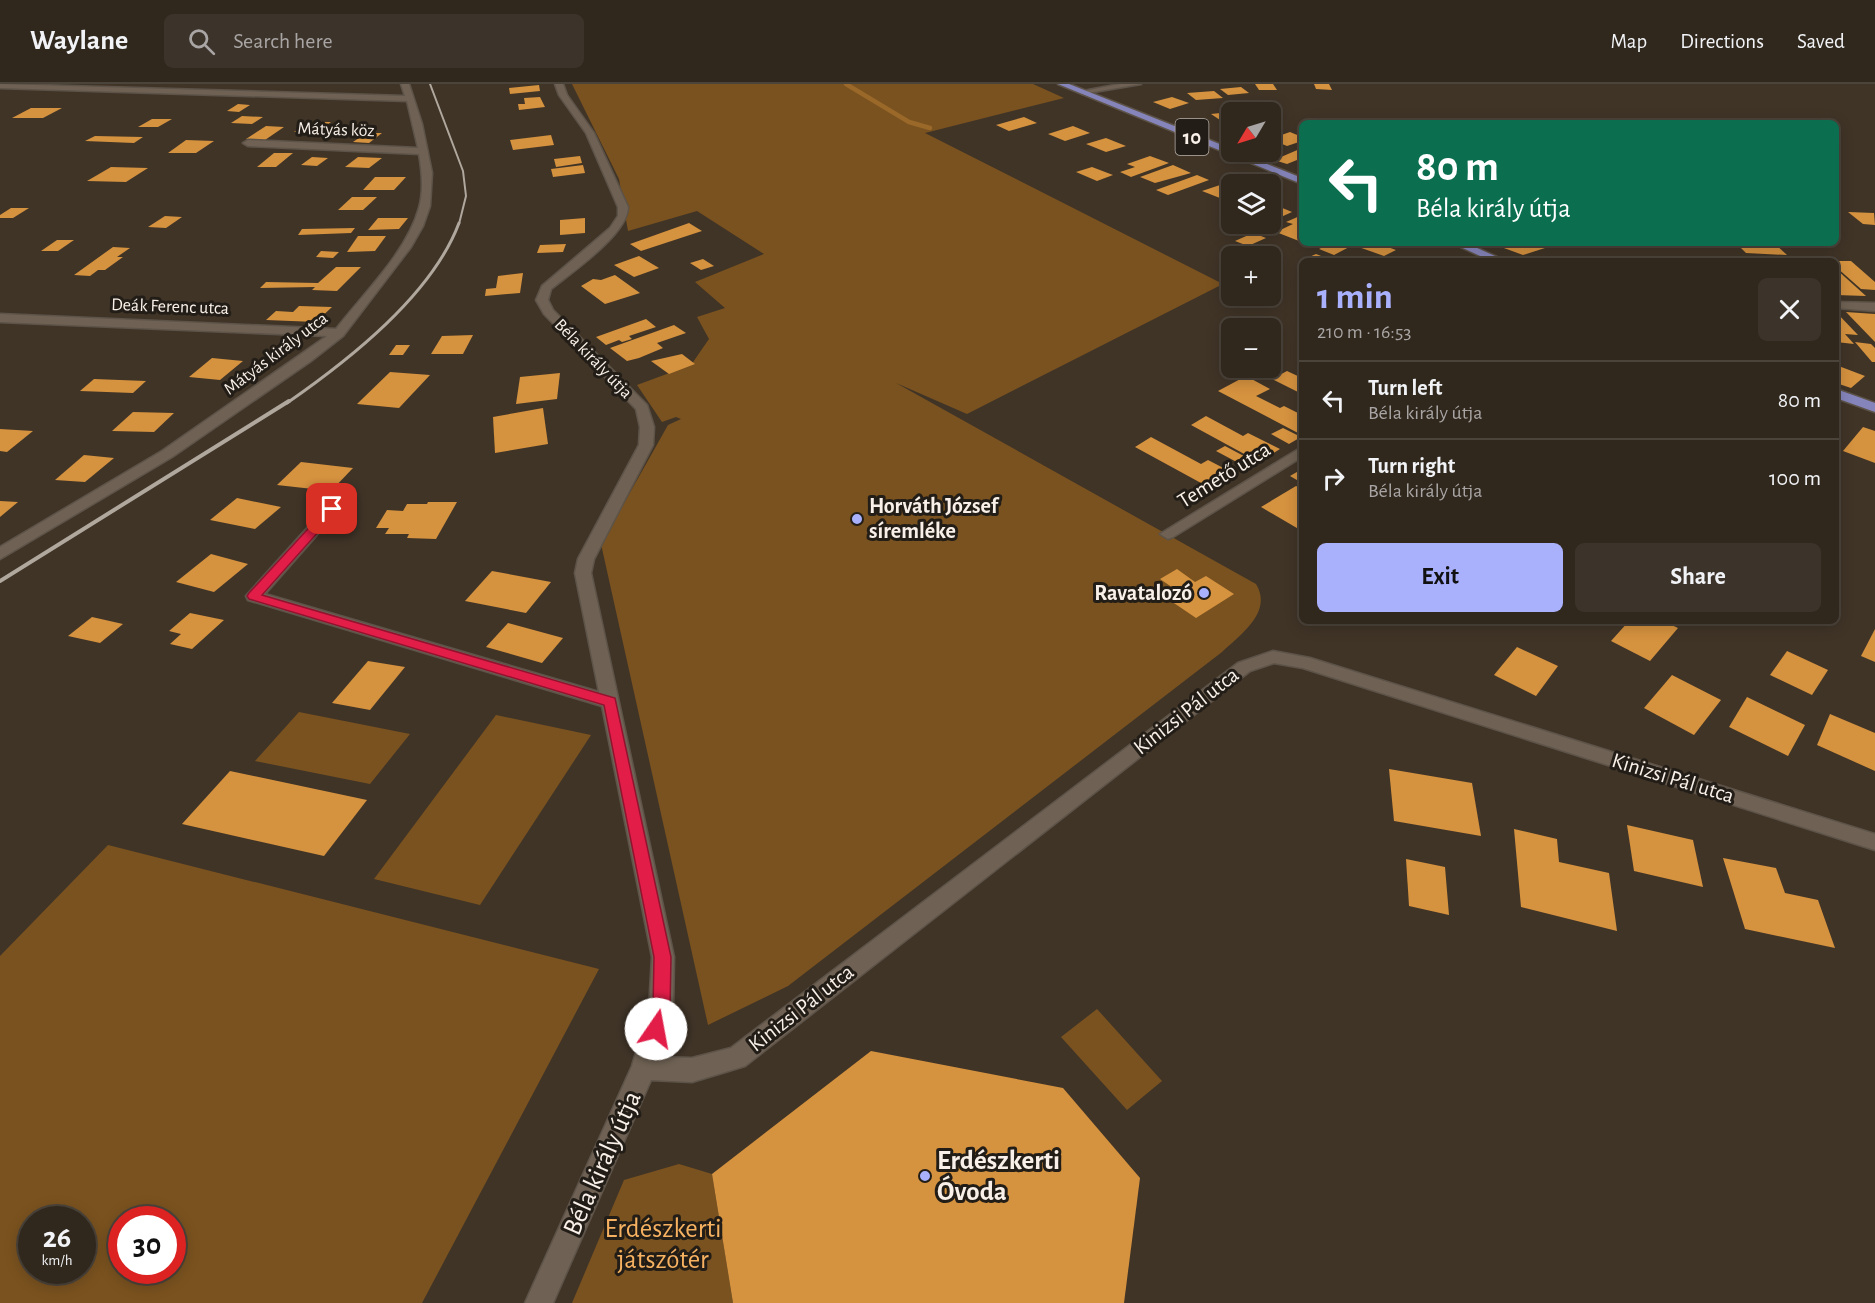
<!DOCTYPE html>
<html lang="en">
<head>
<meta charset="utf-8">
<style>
  :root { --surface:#30271d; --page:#3c332a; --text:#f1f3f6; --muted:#a8a5a4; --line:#4b443b; --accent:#a9b0fc }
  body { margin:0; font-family:"Alegreya Sans",sans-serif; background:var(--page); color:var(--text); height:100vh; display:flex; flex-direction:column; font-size:22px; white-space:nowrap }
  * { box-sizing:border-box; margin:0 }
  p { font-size:20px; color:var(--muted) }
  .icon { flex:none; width:33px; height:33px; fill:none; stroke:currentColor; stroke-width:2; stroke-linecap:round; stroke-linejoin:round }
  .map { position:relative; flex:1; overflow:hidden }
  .details { position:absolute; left:1299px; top:174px; width:540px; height:366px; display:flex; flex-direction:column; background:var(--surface); border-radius:9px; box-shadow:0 3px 15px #0003,0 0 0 2px var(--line) }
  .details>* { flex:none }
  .banner { position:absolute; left:1299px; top:36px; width:540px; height:126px; border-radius:9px; box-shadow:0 3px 15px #0003,0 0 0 2px var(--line); background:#0b6e4f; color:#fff; overflow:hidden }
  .needle { width:39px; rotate:232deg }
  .fabs { position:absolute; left:1221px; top:18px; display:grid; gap:12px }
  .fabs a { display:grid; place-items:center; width:60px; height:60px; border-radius:9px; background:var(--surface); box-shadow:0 3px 15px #0003,0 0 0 2px var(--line); font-size:30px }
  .speed { position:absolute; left:18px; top:1122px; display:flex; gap:12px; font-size:30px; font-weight:700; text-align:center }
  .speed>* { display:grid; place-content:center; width:78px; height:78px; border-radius:50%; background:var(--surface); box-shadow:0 3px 15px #0003,0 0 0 2px var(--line); line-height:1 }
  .speed small { font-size:15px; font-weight:400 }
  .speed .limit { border:9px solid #d22; background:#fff; color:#111 }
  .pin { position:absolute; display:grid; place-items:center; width:51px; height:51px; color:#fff; margin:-26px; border-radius:12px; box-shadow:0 3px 9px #0006 }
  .me { position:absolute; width:66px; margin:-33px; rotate:12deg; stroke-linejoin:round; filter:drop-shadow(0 0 4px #0008) }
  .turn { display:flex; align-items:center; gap:21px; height:126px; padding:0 18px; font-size:27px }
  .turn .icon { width:78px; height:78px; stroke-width:2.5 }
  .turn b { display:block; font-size:42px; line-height:51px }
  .round { display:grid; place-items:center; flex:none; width:63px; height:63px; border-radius:9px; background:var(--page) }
  .head { display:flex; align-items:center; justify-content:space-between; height:102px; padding:0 18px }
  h1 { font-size:36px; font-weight:700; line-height:45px; color:var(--accent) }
  .action { display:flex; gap:12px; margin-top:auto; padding:12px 18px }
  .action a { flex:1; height:69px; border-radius:9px; background:var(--accent); color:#111; font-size:24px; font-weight:700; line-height:69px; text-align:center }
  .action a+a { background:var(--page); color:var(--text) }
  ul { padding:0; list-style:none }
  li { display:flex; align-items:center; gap:18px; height:78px; padding:0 18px; border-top:2px solid var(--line) }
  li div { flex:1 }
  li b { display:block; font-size:22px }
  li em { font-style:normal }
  header { display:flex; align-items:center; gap:36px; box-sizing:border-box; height:84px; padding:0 30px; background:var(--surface); border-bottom:2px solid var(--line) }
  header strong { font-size:28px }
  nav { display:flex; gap:33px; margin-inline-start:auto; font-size:21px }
  .search { width:420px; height:54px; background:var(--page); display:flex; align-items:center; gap:15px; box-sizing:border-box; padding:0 21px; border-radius:9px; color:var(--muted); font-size:22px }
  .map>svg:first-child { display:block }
</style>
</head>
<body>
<header>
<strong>Waylane</strong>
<div class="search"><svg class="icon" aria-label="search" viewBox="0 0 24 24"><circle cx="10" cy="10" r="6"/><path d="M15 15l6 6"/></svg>Search here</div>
<nav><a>Map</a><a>Directions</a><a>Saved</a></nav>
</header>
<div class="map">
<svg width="1875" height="1219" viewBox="0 0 1875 1219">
  <rect width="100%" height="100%" fill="#403427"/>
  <g fill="#7a521f" fill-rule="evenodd">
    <path d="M 572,0 L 1033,0 L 1064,14 L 925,49 L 1223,200 L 967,330 L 896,299 L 1256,500 C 1273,528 1241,550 1222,568 L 788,902 L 708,941 L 601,460 L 668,341 L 681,335 L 676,333 L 662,338 L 637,301 L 691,281 L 709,255 L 697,233 L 725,224 L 695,198 L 764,170 L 697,127 L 628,147 L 619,95 Z"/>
    <path d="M 299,628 L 410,650 L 370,700 L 255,677 Z"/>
    <path d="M 496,631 L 591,651 L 480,821 L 374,795 Z"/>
    <path d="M 108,761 L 599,885 L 422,1219 L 0,1219 L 0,872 ZM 32,1136 L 82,1136 L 82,1186 L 32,1186 ZM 122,1136 L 172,1136 L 172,1186 L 122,1186 Z"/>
    <path d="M 1097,925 L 1162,997 L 1127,1026 L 1061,953 Z"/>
    <path d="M 679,1080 L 712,1090 L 733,1219 L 572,1219 L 624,1096 Z"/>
  </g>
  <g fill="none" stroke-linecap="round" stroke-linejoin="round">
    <path stroke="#9a6829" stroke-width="4.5" d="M 846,0 L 909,38 L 930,44"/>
  </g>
  <g fill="#d5923f">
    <path d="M 1255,0 L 1273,0 L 1277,6 L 1259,6 Z"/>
    <path d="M 1314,0 L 1329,0 L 1332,6 L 1316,5 Z"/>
    <path d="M 539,1 L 540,7 L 510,10 L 509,4 Z"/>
    <path d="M 1241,3 L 1249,9 L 1228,11 L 1220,5 Z"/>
    <path d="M 1214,7 L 1223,14 L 1196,16 L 1187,9 Z"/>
    <path d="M 540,13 L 545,23 L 519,26 L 518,20 L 525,20 L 524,14 Z"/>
    <path d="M 1172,13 L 1189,19 L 1170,25 L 1153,18 Z"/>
    <path d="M 238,20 L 250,21 L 239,28 L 227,27 Z"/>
    <path d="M 31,24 L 62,24 L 43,34 L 12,34 Z"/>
    <path d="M 1230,28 L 1232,40 L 1226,40 L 1211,30 Z"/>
    <path d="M 242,32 L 263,33 L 252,40 L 231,39 Z"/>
    <path d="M 1024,33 L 1037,39 L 1009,47 L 996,41 Z"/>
    <path d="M 152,35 L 172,35 L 158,43 L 138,43 Z"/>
    <path d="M 310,38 L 331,38 L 316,49 L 294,48 Z"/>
    <path d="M 266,42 L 284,43 L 265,56 L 246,55 Z"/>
    <path d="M 1073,42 L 1090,49 L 1065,57 L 1048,50 Z"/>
    <path d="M 1290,48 L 1302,53 L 1302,57 L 1287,62 L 1270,55 Z"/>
    <path d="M 366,49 L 382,49 L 369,59 L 353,58 Z"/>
    <path d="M 551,51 L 554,61 L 513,66 L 510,56 Z"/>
    <path d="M 95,52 L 143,53 L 134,59 L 85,57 Z"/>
    <path d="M 1106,54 L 1126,62 L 1106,68 L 1086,60 Z"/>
    <path d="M 186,56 L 214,57 L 196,69 L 168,69 Z"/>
    <path d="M 1302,64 L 1302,74 L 1287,80 L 1274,76 Z"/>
    <path d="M 274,69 L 293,69 L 276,83 L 257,83 Z"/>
    <path d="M 580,72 L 582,79 L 556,83 L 554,75 Z"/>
    <path d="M 1150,72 L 1169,79 L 1131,93 L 1120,88 L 1135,83 L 1127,80 Z"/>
    <path d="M 312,73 L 328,74 L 317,82 L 301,81 Z"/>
    <path d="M 358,73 L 382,74 L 369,84 L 345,83 Z"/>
    <path d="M 583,81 L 585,89 L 553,93 L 551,85 Z"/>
    <path d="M 1173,81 L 1191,89 L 1155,99 L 1140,93 Z"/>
    <path d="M 111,83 L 148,84 L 126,98 L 87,97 Z"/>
    <path d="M 1092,83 L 1113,91 L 1097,97 L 1076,88 Z"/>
    <path d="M 1197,91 L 1209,96 L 1168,111 L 1156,106 Z"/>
    <path d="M 375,93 L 406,93 L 394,106 L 363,106 Z"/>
    <path d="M 1220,101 L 1232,105 L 1232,116 L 1225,116 L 1202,107 Z"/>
    <path d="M 352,113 L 377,113 L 363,126 L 338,126 Z"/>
    <path d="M 1280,123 L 1292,128 L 1270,138 L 1270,127 Z"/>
    <path d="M 11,124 L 29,124 L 13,134 L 0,134 L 0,131 Z"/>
    <path d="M 1848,128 L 1874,129 L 1875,141 L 1863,140 Z"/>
    <path d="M 1302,131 L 1302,156 L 1299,157 L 1276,148 L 1293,140 L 1286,138 Z"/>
    <path d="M 165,132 L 182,133 L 166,144 L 148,143 Z"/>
    <path d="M 378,134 L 408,134 L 399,145 L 368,146 Z"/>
    <path d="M 585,134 L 585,149 L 560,151 L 560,136 Z"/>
    <path d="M 689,139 L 702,147 L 641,167 L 630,160 Z"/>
    <path d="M 355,144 L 351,149 L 298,151 L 302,145 Z"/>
    <path d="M 1253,149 L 1266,154 L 1248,162 L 1235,157 Z"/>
    <path d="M 358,152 L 386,152 L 375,167 L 347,168 Z"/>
    <path d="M 57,156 L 74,156 L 58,167 L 41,167 Z"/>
    <path d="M 1331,159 L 1377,159 L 1396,166 L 1384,172 L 1353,161 L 1334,171 L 1319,165 Z"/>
    <path d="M 1496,159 L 1531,159 L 1545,164 L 1523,171 L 1493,160 Z"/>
    <path d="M 1736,159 L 1774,159 L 1787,171 L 1746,169 Z"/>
    <path d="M 566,160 L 563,168 L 537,169 L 540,161 Z"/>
    <path d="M 113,163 L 130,164 L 117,173 L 123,173 L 105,186 L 98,186 L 90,192 L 74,191 Z"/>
    <path d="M 321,167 L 339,168 L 333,174 L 316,173 Z"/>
    <path d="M 1316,170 L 1334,177 L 1300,177 Z"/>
    <path d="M 639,172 L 659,184 L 634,193 L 614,181 Z"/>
    <path d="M 703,175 L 714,182 L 701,186 L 690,179 Z"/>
    <path d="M 1836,177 L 1851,177 L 1875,198 L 1875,206 L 1861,205 L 1836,183 Z"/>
    <path d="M 336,183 L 361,183 L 337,207 L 312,206 L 315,203 L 260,204 L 266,198 L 318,199 Z"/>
    <path d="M 1836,185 L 1866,212 L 1836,211 Z"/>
    <path d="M 523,189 L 520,209 L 485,212 L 486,205 L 496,204 L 498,192 Z"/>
    <path d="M 615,191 L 640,209 L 605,220 L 581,202 L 593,195 L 601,196 Z"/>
    <path d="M 299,222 L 332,223 L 316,238 L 266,236 L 276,227 L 293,228 Z"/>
    <path d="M 1836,228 L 1858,251 L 1845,250 L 1854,260 L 1836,258 Z"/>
    <path d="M 1846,228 L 1875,230 L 1875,258 Z"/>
    <path d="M 646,235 L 656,243 L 629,252 L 632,255 L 622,258 L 619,256 L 606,261 L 596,253 Z"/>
    <path d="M 674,241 L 686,249 L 657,259 L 663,264 L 639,274 L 627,277 L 610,264 Z"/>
    <path d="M 473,251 L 463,270 L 431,270 L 442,252 Z"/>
    <path d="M 1855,258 L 1871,260 L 1875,264 L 1875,278 L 1872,278 Z"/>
    <path d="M 396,261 L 410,261 L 403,271 L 389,271 Z"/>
    <path d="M 682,270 L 695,280 L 669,290 L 651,277 Z"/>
    <path d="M 212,274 L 243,277 L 220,296 L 189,293 Z"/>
    <path d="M 1836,281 L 1865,292 L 1851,304 L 1836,299 Z"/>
    <path d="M 1287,287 L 1302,294 L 1302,310 L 1272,295 Z"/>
    <path d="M 390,288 L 430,291 L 399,324 L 357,320 Z"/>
    <path d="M 560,289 L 557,315 L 516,320 L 520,293 Z"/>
    <path d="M 1246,292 L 1270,305 L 1256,312 L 1280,324 L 1284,322 L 1302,331 L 1302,346 L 1298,349 L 1218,307 Z"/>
    <path d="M 94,295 L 146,297 L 133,309 L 80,307 Z"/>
    <path d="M 543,324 L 548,360 L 495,369 L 493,333 Z"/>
    <path d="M 133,328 L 174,329 L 154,348 L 112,347 Z"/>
    <path d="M 1206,332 L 1243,352 L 1248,349 L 1280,365 L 1259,378 L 1191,341 Z"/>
    <path d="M 1863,343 L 1875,347 L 1875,379 L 1843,367 Z"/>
    <path d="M 1283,344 L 1301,353 L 1289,360 L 1271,350 Z"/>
    <path d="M 0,345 L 33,347 L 7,368 L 0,367 Z"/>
    <path d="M 1151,353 L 1201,380 L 1208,376 L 1235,390 L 1212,405 L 1135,363 Z"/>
    <path d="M 1225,362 L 1255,378 L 1246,383 L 1216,367 Z"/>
    <path d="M 84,371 L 114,374 L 85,398 L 55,396 Z"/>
    <path d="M 301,378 L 353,384 L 331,407 L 277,401 Z"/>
    <path d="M 1302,385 L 1302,399 L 1290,392 Z"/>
    <path d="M 1296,402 L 1302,405 L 1302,447 L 1261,423 Z"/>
    <path d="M 237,414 L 281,423 L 255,445 L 210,436 Z"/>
    <path d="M 0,417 L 18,418 L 0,433 Z"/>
    <path d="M 428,418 L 457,418 L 436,455 L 407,454 L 409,450 L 385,450 L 389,444 L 376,444 L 387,426 L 403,427 L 407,420 L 427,420 Z"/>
    <path d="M 211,470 L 248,480 L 214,508 L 176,498 Z"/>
    <path d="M 1177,485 L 1195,498 L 1206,492 L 1234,510 L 1196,534 L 1168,515 L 1179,508 L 1160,495 Z"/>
    <path d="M 492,487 L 551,498 L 526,529 L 465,517 Z"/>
    <path d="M 190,529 L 224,536 L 192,565 L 170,560 L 181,550 L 169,547 Z"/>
    <path d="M 92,533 L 123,540 L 100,559 L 68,552 Z"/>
    <path d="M 1629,537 L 1663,537 L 1678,544 L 1650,577 L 1611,557 Z"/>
    <path d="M 508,539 L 563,554 L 542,579 L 486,563 Z"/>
    <path d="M 1875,545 L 1875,578 L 1861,572 Z"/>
    <path d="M 1517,563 L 1558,582 L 1536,612 L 1494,591 Z"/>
    <path d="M 1787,567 L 1828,586 L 1812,611 L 1770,591 Z"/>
    <path d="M 368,577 L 405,583 L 370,626 L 332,619 Z"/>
    <path d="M 1672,591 L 1721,616 L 1694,651 L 1644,624 Z"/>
    <path d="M 1747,613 L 1805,641 L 1788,672 L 1729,643 Z"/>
    <path d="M 1830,630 L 1875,649 L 1875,687 L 1817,661 Z"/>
    <path d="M 1389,685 L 1472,699 L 1481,752 L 1394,737 Z"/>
    <path d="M 230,687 L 367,716 L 324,772 L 182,740 Z"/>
    <path d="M 1627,741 L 1693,756 L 1703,803 L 1634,787 Z"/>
    <path d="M 1514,745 L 1557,755 L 1559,778 L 1609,789 L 1617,847 L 1521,823 Z"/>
    <path d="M 1723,774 L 1776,784 L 1785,809 L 1818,816 L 1835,864 L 1745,845 Z"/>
    <path d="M 1406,775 L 1445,783 L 1449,831 L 1409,822 Z"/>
    <path d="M 871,967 L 1063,1004 L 1140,1094 L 1124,1219 L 733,1219 L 712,1090 Z"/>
  </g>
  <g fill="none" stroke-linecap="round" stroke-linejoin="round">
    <defs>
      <g id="street">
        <path d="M 0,0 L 405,12 L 401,0 L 409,0 L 422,40 L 432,89 L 430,122 L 423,142 L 411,163 L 343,252 L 311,277 L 172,373 L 0,475 L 0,463 L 162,367 L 327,252 L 0,238 L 0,230 L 336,245 C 363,210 407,168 419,124 C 424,107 422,87 419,70 L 248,62 L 243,59 L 248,56 L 418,64 L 407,17 L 0,4 Z"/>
        <path d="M 555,0 L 563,0 L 567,11 L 594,49 L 628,123 C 628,150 572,188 551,205 L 548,216 L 553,226 L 647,321 L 654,343 L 653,361 L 594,475 L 591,489 L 674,873 L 673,925 L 659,973 L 692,974 L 731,964 L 1238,579 L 1273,567 L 1310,574 L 1875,750 L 1875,766 L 1303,584 L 1274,579 L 1250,587 L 745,982 L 692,998 L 651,996 L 553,1219 L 525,1219 L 632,982 L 649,925 L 652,873 L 602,622 L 248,516 L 246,512 L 327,422 L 337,422 L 339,425 L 337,428 L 265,510 L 599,608 L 575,489 L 578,475 L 639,361 L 640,343 L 636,325 L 544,230 L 536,216 L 542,202 L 610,144 L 618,132 L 618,123 L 586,49 L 559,11 Z"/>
        <path d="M 1120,0 L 1141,0 L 1082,10 L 1078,8 Z"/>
        <path d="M 1836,218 L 1875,219 L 1875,227 L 1836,224 Z"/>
        <path d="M 1302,363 L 1302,373 L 1173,453 L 1168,455 L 1160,450 Z"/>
      </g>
      <g id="primary">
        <path d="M 1058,0 L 1069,0 L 1232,65 L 1232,68 L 1237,68 L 1302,94 L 1302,100 Z"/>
        <path d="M 1452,159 L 1466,159 L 1506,177 L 1491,177 Z"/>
        <path d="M 1836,305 L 1875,319 L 1875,328 L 1836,314 Z"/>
      </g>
    </defs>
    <use href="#street" stroke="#5d5348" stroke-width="3"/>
    <use href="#primary" stroke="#5d5348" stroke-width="3"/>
    <use href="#street" fill="#6f6254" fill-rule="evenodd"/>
    <use href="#primary" fill="#8685bb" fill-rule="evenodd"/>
    <path stroke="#b0a79d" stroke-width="2" d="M 430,0 L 463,87 L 466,112 L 459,140"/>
    <path stroke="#b0a79d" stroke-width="3" d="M 287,319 C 349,276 432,211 459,139"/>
    <path stroke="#b0a79d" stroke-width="4" d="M 0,497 L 289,317"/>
  </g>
  <path fill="#e11d48" stroke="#92132f" stroke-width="1.5" d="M 332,422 L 336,423 L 336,428 L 262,511 L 615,614 L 671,873 L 670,926 L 662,951 L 656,954 L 649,951 L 647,945 L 653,926 L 654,873 L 604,621 L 249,515 L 247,512 L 249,509 L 328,423 Z"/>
  <g fill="#a9b0fc" stroke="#221d17" stroke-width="2">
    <circle cx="857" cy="435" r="6"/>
    <circle cx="1204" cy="509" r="6"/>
    <circle cx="925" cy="1092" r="6"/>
  </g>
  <g text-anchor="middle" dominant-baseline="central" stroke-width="6" stroke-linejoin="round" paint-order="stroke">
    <g font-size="18" fill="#f9f1e9" stroke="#221d17">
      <text transform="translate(336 46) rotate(2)">Mátyás köz</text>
      <text transform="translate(170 223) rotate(2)">Deák Ferenc utca</text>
      <text transform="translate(276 270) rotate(-37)">Mátyás király utca</text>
      <text transform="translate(593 275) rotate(46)">Béla király útja</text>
    </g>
    <rect fill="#221d17" stroke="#b8b1aa" stroke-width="1.5" x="1175.5" y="35" width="33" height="36" rx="4.5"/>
    <g font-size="21" font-weight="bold" fill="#f9f1e9">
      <text x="1192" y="53">10</text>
    </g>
    <g font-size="22" fill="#f9f1e9" stroke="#221d17">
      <text transform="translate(1224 391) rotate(-32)">Temető utca</text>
      <text transform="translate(1186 627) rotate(-38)">Kinizsi Pál utca</text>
      <text transform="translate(1673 694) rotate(17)">Kinizsi Pál utca</text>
      <text transform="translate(801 924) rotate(-38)">Kinizsi Pál utca</text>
    </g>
    <g font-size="22" font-weight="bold" fill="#f9f1e9" stroke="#221d17" text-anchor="start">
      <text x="869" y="422">Horváth József<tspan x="869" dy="25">síremléke</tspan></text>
      <text x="1192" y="509" text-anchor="end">Ravatalozó</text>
    </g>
    <g font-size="27" font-weight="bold" fill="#f9f1e9" stroke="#221d17" text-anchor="start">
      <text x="937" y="1076">Erdészkerti<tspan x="937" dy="31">Óvoda</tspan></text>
    </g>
    <g font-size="27" fill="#f9f1e9" stroke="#221d17">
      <text transform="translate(602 1079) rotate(-66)">Béla király útja</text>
    </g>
    <g font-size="27" fill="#f6b161" stroke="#221d17">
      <text x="663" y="1144">Erdészkerti<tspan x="663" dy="31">játszótér</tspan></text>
    </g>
  </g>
</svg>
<div class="fabs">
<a><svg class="needle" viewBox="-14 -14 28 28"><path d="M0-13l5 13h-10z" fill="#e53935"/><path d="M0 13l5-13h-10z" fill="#a8a5a4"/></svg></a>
<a><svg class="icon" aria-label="layers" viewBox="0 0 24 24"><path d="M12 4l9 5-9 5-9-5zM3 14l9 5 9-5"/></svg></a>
<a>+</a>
<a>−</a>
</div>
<div class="speed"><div>26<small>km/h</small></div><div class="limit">30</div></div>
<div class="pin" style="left:332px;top:425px;background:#d93025"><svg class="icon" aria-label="arrive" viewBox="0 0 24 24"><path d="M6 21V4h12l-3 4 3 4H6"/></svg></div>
<svg class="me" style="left:656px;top:945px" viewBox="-20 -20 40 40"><circle r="19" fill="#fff"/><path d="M0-13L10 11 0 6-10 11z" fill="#e11d48"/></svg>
<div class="banner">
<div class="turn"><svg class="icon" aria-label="left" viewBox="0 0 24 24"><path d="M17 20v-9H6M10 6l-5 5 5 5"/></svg><div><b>80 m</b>Béla király útja</div></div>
</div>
<section class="details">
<div class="head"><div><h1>1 min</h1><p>210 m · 16:53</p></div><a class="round"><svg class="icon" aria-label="close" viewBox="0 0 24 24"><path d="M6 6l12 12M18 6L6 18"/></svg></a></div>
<ul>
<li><svg class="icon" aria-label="left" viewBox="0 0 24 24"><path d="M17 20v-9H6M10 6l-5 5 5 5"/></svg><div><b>Turn left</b><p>Béla király útja</p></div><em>80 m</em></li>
<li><svg class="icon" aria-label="right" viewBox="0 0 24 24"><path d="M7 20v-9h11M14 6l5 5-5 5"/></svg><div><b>Turn right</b><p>Béla király útja</p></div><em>100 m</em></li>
</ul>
<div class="action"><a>Exit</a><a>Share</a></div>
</section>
</div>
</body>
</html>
